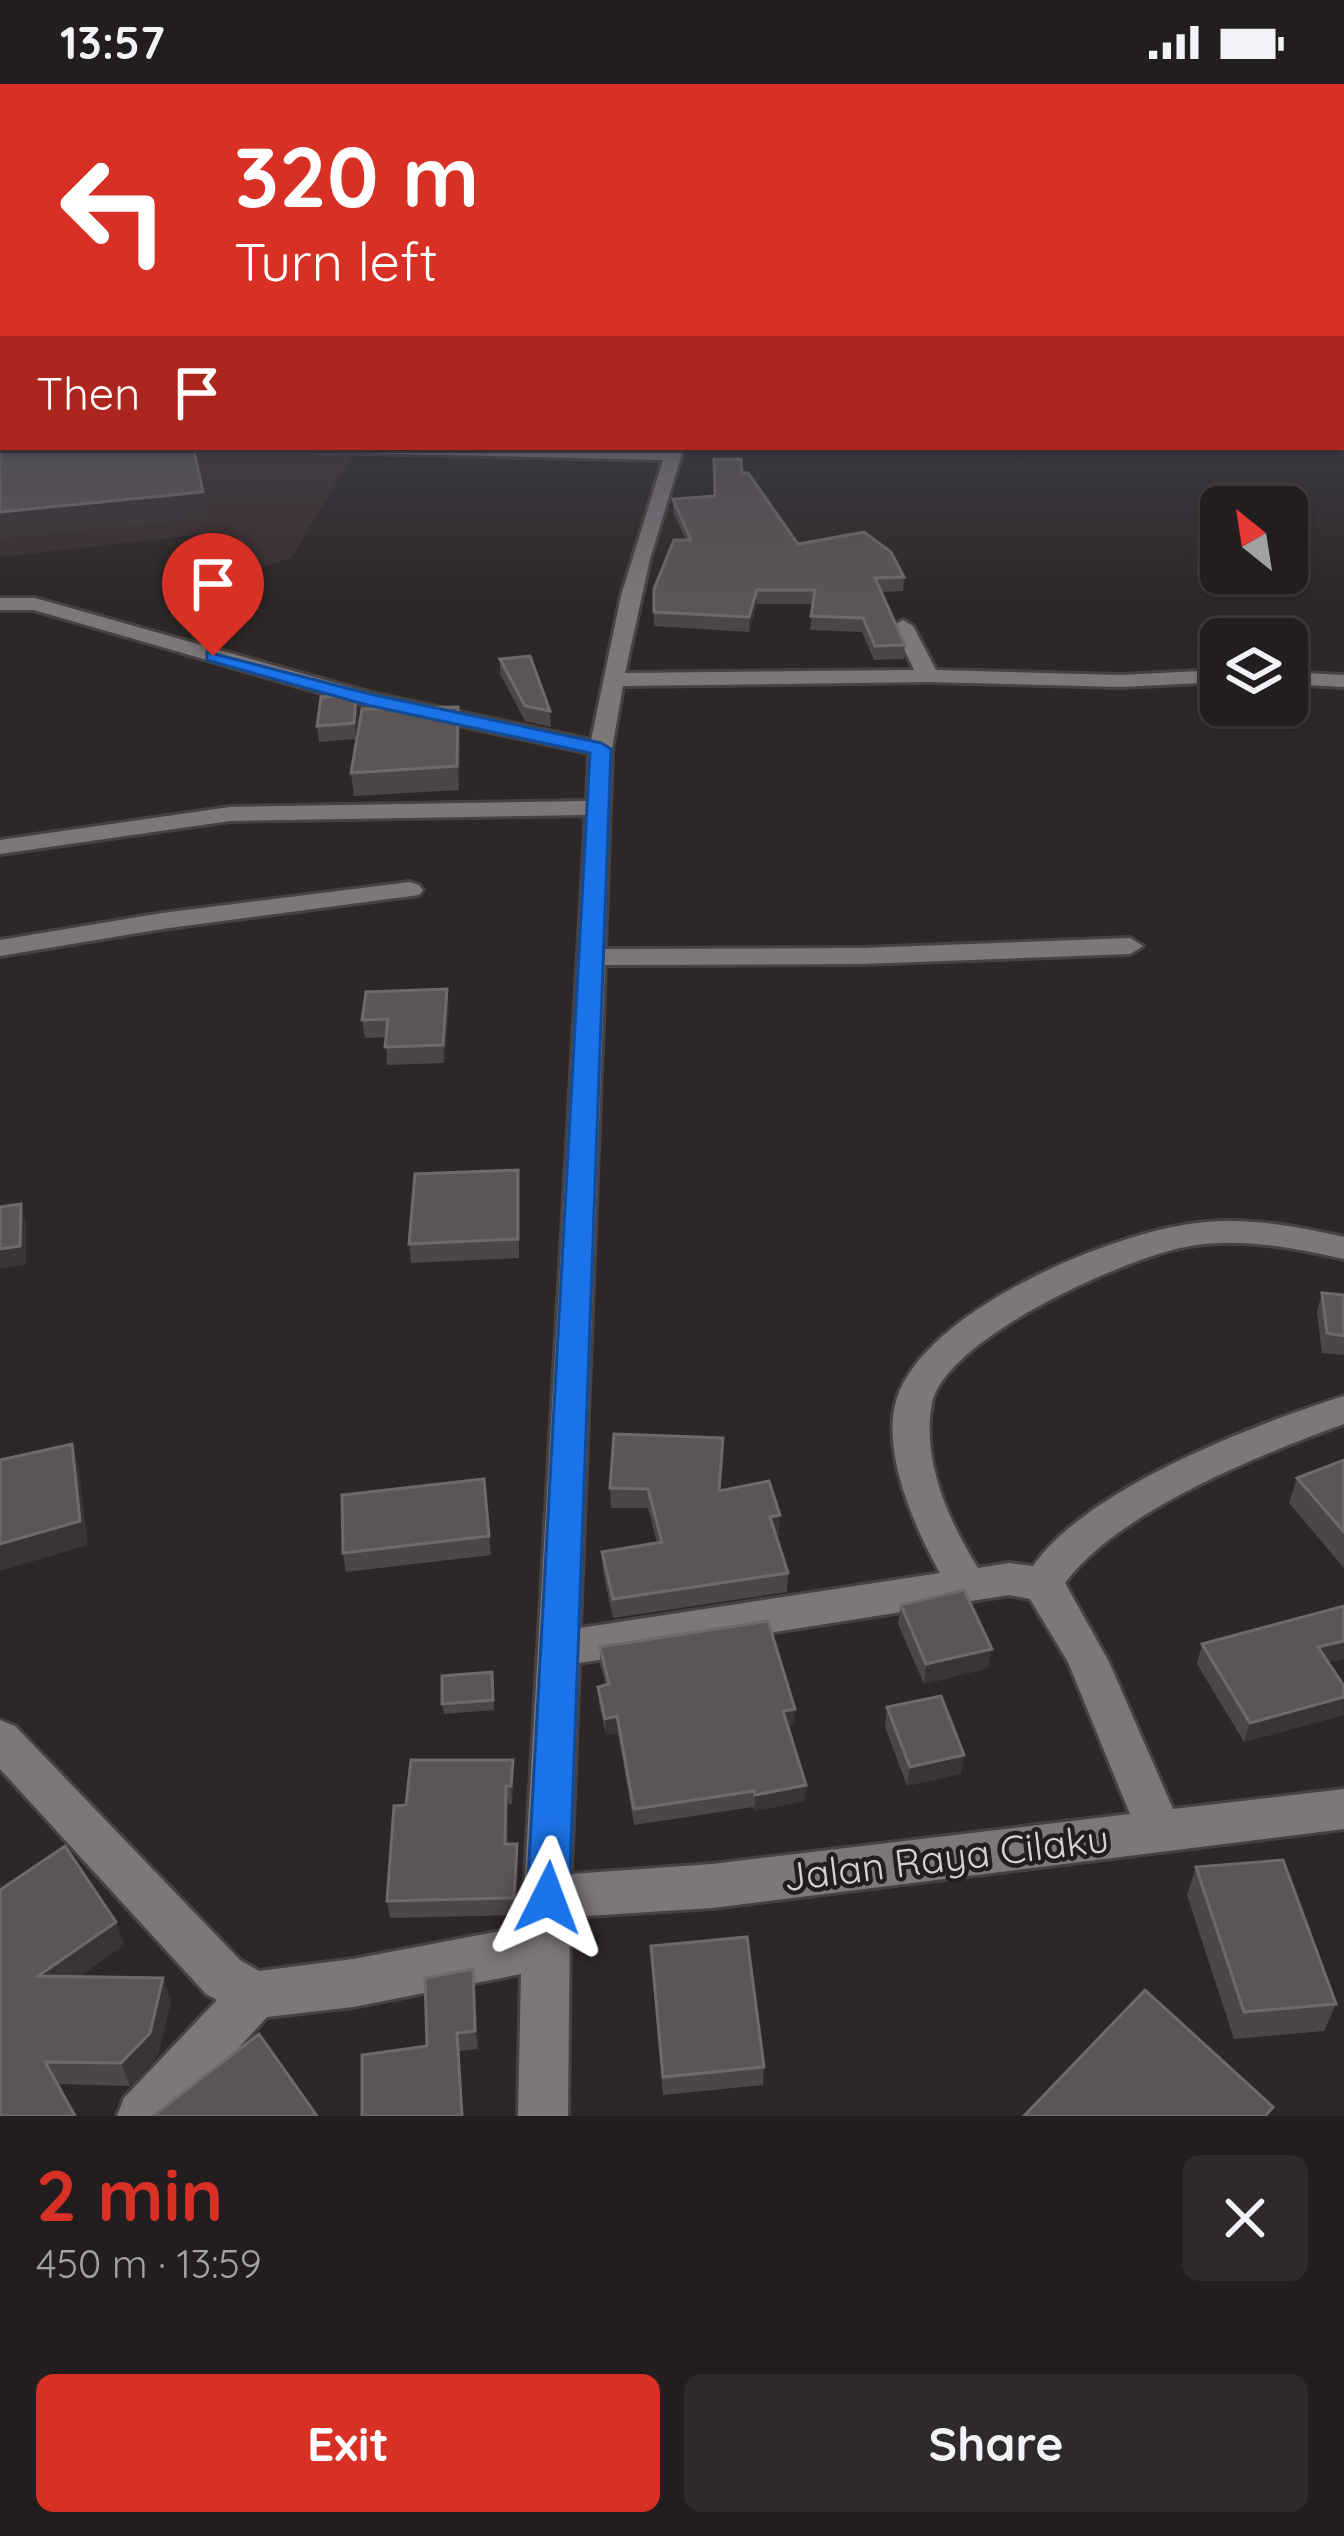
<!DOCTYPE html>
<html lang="en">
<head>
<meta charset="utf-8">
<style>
  :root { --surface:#221d1e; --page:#2e2a2b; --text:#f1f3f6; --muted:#a2a2a4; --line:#3f3b3c; --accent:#d93025 }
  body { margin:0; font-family:Quicksand,sans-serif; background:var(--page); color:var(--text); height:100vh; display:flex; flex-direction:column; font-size:45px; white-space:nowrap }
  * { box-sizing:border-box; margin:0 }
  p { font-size:39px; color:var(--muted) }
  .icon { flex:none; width:66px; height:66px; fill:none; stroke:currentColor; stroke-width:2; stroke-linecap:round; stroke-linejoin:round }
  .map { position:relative; height:2032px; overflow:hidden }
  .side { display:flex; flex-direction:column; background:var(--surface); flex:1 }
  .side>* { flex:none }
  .banner { position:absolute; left:0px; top:0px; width:1344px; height:366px; box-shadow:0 3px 9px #0004,0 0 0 3px var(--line); background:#d93025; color:#fff; overflow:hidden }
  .needle { width:78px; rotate:330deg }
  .tools { position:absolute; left:1200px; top:402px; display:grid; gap:24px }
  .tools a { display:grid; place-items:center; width:108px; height:108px; border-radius:18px; background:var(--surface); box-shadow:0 3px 9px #0004,0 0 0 3px var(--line); font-size:60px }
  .pin { position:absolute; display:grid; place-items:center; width:102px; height:102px; color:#fff; margin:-123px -51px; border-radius:50% 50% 50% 0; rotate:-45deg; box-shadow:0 0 12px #0007 }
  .pin .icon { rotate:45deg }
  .me { position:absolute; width:132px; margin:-66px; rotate:3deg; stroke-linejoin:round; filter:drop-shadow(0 0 9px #0008) }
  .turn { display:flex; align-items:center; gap:42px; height:252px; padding:0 36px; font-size:54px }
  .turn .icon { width:156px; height:156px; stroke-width:2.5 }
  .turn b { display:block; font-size:84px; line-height:102px }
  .then { display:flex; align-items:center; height:114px; padding:0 36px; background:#0003; gap:24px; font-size:45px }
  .round { display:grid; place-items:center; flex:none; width:126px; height:126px; border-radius:18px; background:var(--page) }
  .summary { display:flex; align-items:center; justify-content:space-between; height:204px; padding:0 36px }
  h1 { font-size:72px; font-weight:700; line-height:90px; color:var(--accent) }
  .action { display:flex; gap:24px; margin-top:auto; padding:24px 36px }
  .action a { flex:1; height:138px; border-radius:18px; background:var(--accent); color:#fff; font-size:48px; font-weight:700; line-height:138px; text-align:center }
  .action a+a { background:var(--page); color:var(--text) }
  .status { display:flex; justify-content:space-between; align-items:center; height:84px; padding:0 60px; background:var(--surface); direction:ltr }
  .status svg { height:33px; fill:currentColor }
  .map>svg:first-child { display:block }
</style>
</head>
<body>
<div class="status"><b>13:57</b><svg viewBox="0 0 49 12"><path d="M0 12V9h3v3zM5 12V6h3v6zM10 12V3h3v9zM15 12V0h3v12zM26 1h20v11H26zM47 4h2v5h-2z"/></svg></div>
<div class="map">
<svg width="1344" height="2032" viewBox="0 0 1344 2032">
  <rect width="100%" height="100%" fill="#2d2728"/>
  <path fill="#3c2f30" d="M 0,236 L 3,363 L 665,363 L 662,379 L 353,371 L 291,474 L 262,483 L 232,467 L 223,448 L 0,473 Z"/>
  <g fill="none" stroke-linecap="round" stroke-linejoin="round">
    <defs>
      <g id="minor">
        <rect x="0" y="303" width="3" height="10"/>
        <path d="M 306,363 L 684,363 L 650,475 L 625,589 L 914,586 L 893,542 L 903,536 L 913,542 L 936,586 L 1121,591 L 1221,586 L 1221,598 L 1121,603 L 928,598 L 623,602 L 612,665 L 605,865 L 862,864 L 1130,854 L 1143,862 L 1130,870 L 862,880 L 605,881 L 580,1544 L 940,1489 C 915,1444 880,1367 897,1314 C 927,1224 1120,1144 1207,1138 C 1253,1134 1299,1143 1344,1153 L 1344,1175 C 1294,1164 1241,1153 1190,1162 C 1129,1172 945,1254 932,1319 C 921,1376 949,1438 978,1484 L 1009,1479 L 1033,1482 C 1087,1404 1255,1340 1344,1312 L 1344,1340 C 1261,1370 1118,1427 1065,1499 L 1109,1578 L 1173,1725 L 1344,1705 L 1344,1745 L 712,1824 L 570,1833 L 568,2032 L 518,2032 L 521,1890 L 353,1923 L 267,1933 L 176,2032 L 117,2032 L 124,2014 L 217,1916 L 206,1910 L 0,1685 L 0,1636 L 15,1642 L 240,1876 L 259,1887 L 353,1875 L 522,1843 L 586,731 L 230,737 L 0,770 L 0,756 L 230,723 L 587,717 L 589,669 L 359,620 L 34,526 L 0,526 L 0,514 L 35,514 L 371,609 L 591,656 L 621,512 L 663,376 L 314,368 ZM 1009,1511 L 1030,1515 L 1068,1578 L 1130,1730 L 712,1780 L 571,1790 L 579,1579 Z"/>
        <path d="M 1287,588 L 1344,591 L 1344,603 L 1287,600 Z"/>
        <path d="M 410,798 L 419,801 L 423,806 L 419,811 L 162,845 L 0,872 L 0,856 L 162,829 Z"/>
      </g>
    </defs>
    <use href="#minor" stroke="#474242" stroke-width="6"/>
    <use href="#minor" fill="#7e7778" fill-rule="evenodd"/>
  </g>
  <g fill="#4d4647">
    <path d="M 742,389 L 798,460 L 904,493 L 903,507 L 881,508 L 905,561 L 904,575 L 874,576 L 862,548 L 810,546 L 813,520 L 757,520 L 749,548 L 654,542 L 654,505 L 686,456 L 673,428 L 673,415 L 714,412 Z"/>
    <path d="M 500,575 L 550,627 L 551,643 L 525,637 L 500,590 Z"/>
    <path d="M 358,627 L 356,655 L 319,658 L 317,642 Z"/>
    <path d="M 460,646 L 459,706 L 354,712 L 351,689 Z"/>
    <path d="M 449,923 L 444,979 L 387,981 L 386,953 L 365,954 L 362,936 Z"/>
    <path d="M 519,1105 L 519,1174 L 411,1179 L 409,1160 Z"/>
    <path d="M 1322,1209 L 1344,1211 L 1344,1271 L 1322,1269 L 1317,1228 Z"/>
    <path d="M 723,1374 L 720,1406 L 779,1450 L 776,1451 L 788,1489 L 787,1508 L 613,1534 L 603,1488 L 602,1468 L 657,1459 L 648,1424 L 611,1424 L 610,1404 Z"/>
    <path d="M 1344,1376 L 1344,1484 L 1289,1419 L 1297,1394 Z"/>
    <path d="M 484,1395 L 491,1471 L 346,1488 L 343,1469 Z"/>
    <path d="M 901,1521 L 988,1584 L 924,1600 L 898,1540 Z"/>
    <path d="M 1202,1560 L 1328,1578 L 1344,1602 L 1343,1631 L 1244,1658 L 1197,1580 Z"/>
    <path d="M 600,1563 L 794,1641 L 788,1643 L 806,1701 L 804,1717 L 754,1727 L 753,1723 L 634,1741 L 618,1649 L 606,1651 L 599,1619 L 598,1603 L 606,1601 L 600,1580 Z"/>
    <path d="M 492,1588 L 494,1626 L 444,1630 L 442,1620 Z"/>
    <path d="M 887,1623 L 964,1671 L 961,1690 L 907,1702 L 885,1643 Z"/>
    <path d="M 514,1693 L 512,1720 L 508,1720 L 507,1760 L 518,1777 L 516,1831 L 390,1834 L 387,1817 L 406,1721 Z"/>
    <path d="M 1196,1783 L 1336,1920 L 1324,1947 L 1234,1955 L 1187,1811 Z"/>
    <path d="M 0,1806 L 116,1838 L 124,1861 L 80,1892 L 171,1917 L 158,1971 L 130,2002 L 57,2000 L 0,2032 Z"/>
    <path d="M 651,1862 L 764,1983 L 763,2001 L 663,2011 Z"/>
    <path d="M 475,1904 L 478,1965 L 459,1967 L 462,2032 L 427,1962 Z"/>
  </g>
  <g fill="#3a3435">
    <rect x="0" y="255" width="3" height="23"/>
    <path d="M 203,408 L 207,434 L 0,455 L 0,428 Z"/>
    <path d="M 757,506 L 757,520 L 749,548 L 749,533 Z"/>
    <path d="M 356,611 L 358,627 L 356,655 L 354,639 Z"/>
    <path d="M 458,623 L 460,646 L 459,706 L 457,682 Z"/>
    <path d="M 447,905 L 449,923 L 444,979 L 443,961 Z"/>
    <path d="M 21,1120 L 26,1139 L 26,1181 L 0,1185 L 0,1165 Z"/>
    <path d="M 72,1360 L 79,1384 L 88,1461 L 0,1487 L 0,1460 Z"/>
    <path d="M 780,1431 L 779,1450 L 769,1452 L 770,1433 Z"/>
    <path d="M 1344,1557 L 1344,1575 L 1312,1582 L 1318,1563 Z"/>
    <path d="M 992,1565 L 988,1584 L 924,1600 L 926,1580 Z"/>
    <path d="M 1344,1613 L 1343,1631 L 1244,1658 L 1250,1639 Z"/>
    <path d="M 795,1625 L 794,1641 L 782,1644 L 783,1627 Z"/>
    <path d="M 617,1632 L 618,1649 L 606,1651 L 605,1635 Z"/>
    <path d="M 964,1671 L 961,1690 L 907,1702 L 910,1683 Z"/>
    <path d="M 513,1676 L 514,1693 L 512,1720 L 511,1702 Z"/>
    <path d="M 806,1701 L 804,1717 L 754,1727 L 755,1711 Z"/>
    <path d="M 506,1702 L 508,1720 L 507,1777 L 505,1760 Z"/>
    <path d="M 517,1760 L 518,1777 L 516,1831 L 514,1814 Z"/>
    <path d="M 116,1838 L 124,1861 L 48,1915 L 38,1892 Z"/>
    <path d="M 473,1885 L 475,1904 L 478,1965 L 475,1947 Z"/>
    <path d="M 163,1894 L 171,1917 L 158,1971 L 130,2002 L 121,1979 Z"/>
    <path d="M 457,1949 L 459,1967 L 462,2032 L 460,2022 Z"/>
  </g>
  <g fill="#5c5556" stroke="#6f696a" stroke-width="3">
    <rect x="0" y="236" width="3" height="19"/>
    <path d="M 0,362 L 193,363 L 203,408 L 0,428 Z"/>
    <path d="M 714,375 L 741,375 L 742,389 L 748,389 L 798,460 L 864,448 L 891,468 L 904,493 L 875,494 L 905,561 L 875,562 L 863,534 L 811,532 L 815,506 L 757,506 L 749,533 L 654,528 L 654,505 L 674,456 L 691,456 L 673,415 L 715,412 Z"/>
    <path d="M 530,572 L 550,627 L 525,622 L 500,575 Z"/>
    <path d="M 356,611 L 354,639 L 317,642 L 321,613 Z"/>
    <path d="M 458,623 L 457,682 L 351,689 L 362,625 Z"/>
    <path d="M 447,905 L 443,961 L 385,963 L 388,935 L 362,936 L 366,908 Z"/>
    <path d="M 518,1086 L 518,1155 L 409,1160 L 415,1090 Z"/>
    <path d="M 21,1120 L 20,1162 L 0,1165 L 0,1123 Z"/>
    <path d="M 1322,1209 L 1344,1211 L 1344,1252 L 1327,1249 Z"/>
    <path d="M 614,1350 L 723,1354 L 719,1407 L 769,1397 L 780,1431 L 770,1433 L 788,1489 L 613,1515 L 602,1468 L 662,1458 L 648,1405 L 610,1404 Z"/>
    <path d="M 72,1360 L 80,1437 L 0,1460 L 0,1376 Z"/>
    <path d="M 1344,1376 L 1344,1448 L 1297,1394 Z"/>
    <path d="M 484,1395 L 489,1452 L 343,1469 L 342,1411 Z"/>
    <path d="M 964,1506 L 992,1565 L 926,1580 L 901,1521 Z"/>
    <path d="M 1344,1522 L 1344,1557 L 1318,1563 L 1344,1602 L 1344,1613 L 1250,1639 L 1202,1560 Z"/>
    <path d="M 768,1537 L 795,1625 L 783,1627 L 806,1701 L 755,1711 L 754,1707 L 634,1725 L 617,1632 L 605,1635 L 598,1603 L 609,1600 L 600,1563 Z"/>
    <path d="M 492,1588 L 493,1616 L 442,1620 L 442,1592 Z"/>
    <path d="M 941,1612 L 964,1671 L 910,1683 L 887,1623 Z"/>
    <path d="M 411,1676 L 513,1676 L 511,1702 L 506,1702 L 505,1760 L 517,1760 L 514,1814 L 387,1817 L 394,1722 L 406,1721 Z"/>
    <path d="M 65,1762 L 116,1838 L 38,1892 L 163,1894 L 150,1949 L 121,1979 L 45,1978 L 75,2032 L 0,2032 L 0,1806 Z"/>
    <path d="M 1283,1776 L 1336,1920 L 1244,1928 L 1196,1783 Z"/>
    <path d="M 747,1853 L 764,1983 L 663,1993 L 651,1862 Z"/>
    <path d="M 473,1885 L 475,1947 L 457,1949 L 462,2032 L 362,2032 L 362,1971 L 427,1962 L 425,1894 Z"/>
    <path d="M 1145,1906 L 1273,2023 L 1265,2032 L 1024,2032 Z"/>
    <path d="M 259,1950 L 317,2032 L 153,2032 Z"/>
  </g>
  <linearGradient id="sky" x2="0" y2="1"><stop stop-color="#191516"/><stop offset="0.45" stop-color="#464753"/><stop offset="1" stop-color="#464753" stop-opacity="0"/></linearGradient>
  <rect width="1344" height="520" fill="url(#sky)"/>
  <path fill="#1a73e8" stroke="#114b97" stroke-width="3" d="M 207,568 L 370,610 L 601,659 L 611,665 L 569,1814 L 563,1828 L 548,1833 L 533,1828 L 527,1814 L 590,669 L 367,621 L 207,576 Z"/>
  <g text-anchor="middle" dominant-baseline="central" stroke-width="9" stroke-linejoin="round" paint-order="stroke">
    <g font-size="39" fill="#d5d1d2" stroke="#231d1e">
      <text transform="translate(946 1773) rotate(-7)">Jalan Raya Cilaku</text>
    </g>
  </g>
</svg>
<div class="tools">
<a><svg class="needle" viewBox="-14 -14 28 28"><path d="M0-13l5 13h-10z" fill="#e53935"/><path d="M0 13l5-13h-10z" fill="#a2a2a4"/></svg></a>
<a><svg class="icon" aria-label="layers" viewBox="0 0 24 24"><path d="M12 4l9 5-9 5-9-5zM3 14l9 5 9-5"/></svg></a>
</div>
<div class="pin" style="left:213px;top:572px;background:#d93025"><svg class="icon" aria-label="arrive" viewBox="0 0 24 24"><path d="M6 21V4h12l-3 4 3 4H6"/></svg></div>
<svg class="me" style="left:548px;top:1814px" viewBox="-20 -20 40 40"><path d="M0-17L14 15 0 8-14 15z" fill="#1a73e8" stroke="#fff" stroke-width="4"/></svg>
<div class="banner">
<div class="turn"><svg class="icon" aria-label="left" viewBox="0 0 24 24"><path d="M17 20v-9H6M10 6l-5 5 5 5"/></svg><div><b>320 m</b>Turn left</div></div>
<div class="then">Then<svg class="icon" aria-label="arrive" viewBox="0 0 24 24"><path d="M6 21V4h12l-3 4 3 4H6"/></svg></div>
</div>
</div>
<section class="side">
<div class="summary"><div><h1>2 min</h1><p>450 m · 13:59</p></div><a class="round"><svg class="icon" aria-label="close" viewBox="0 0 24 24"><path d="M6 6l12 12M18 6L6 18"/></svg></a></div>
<div class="action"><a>Exit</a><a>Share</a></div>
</section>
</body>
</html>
